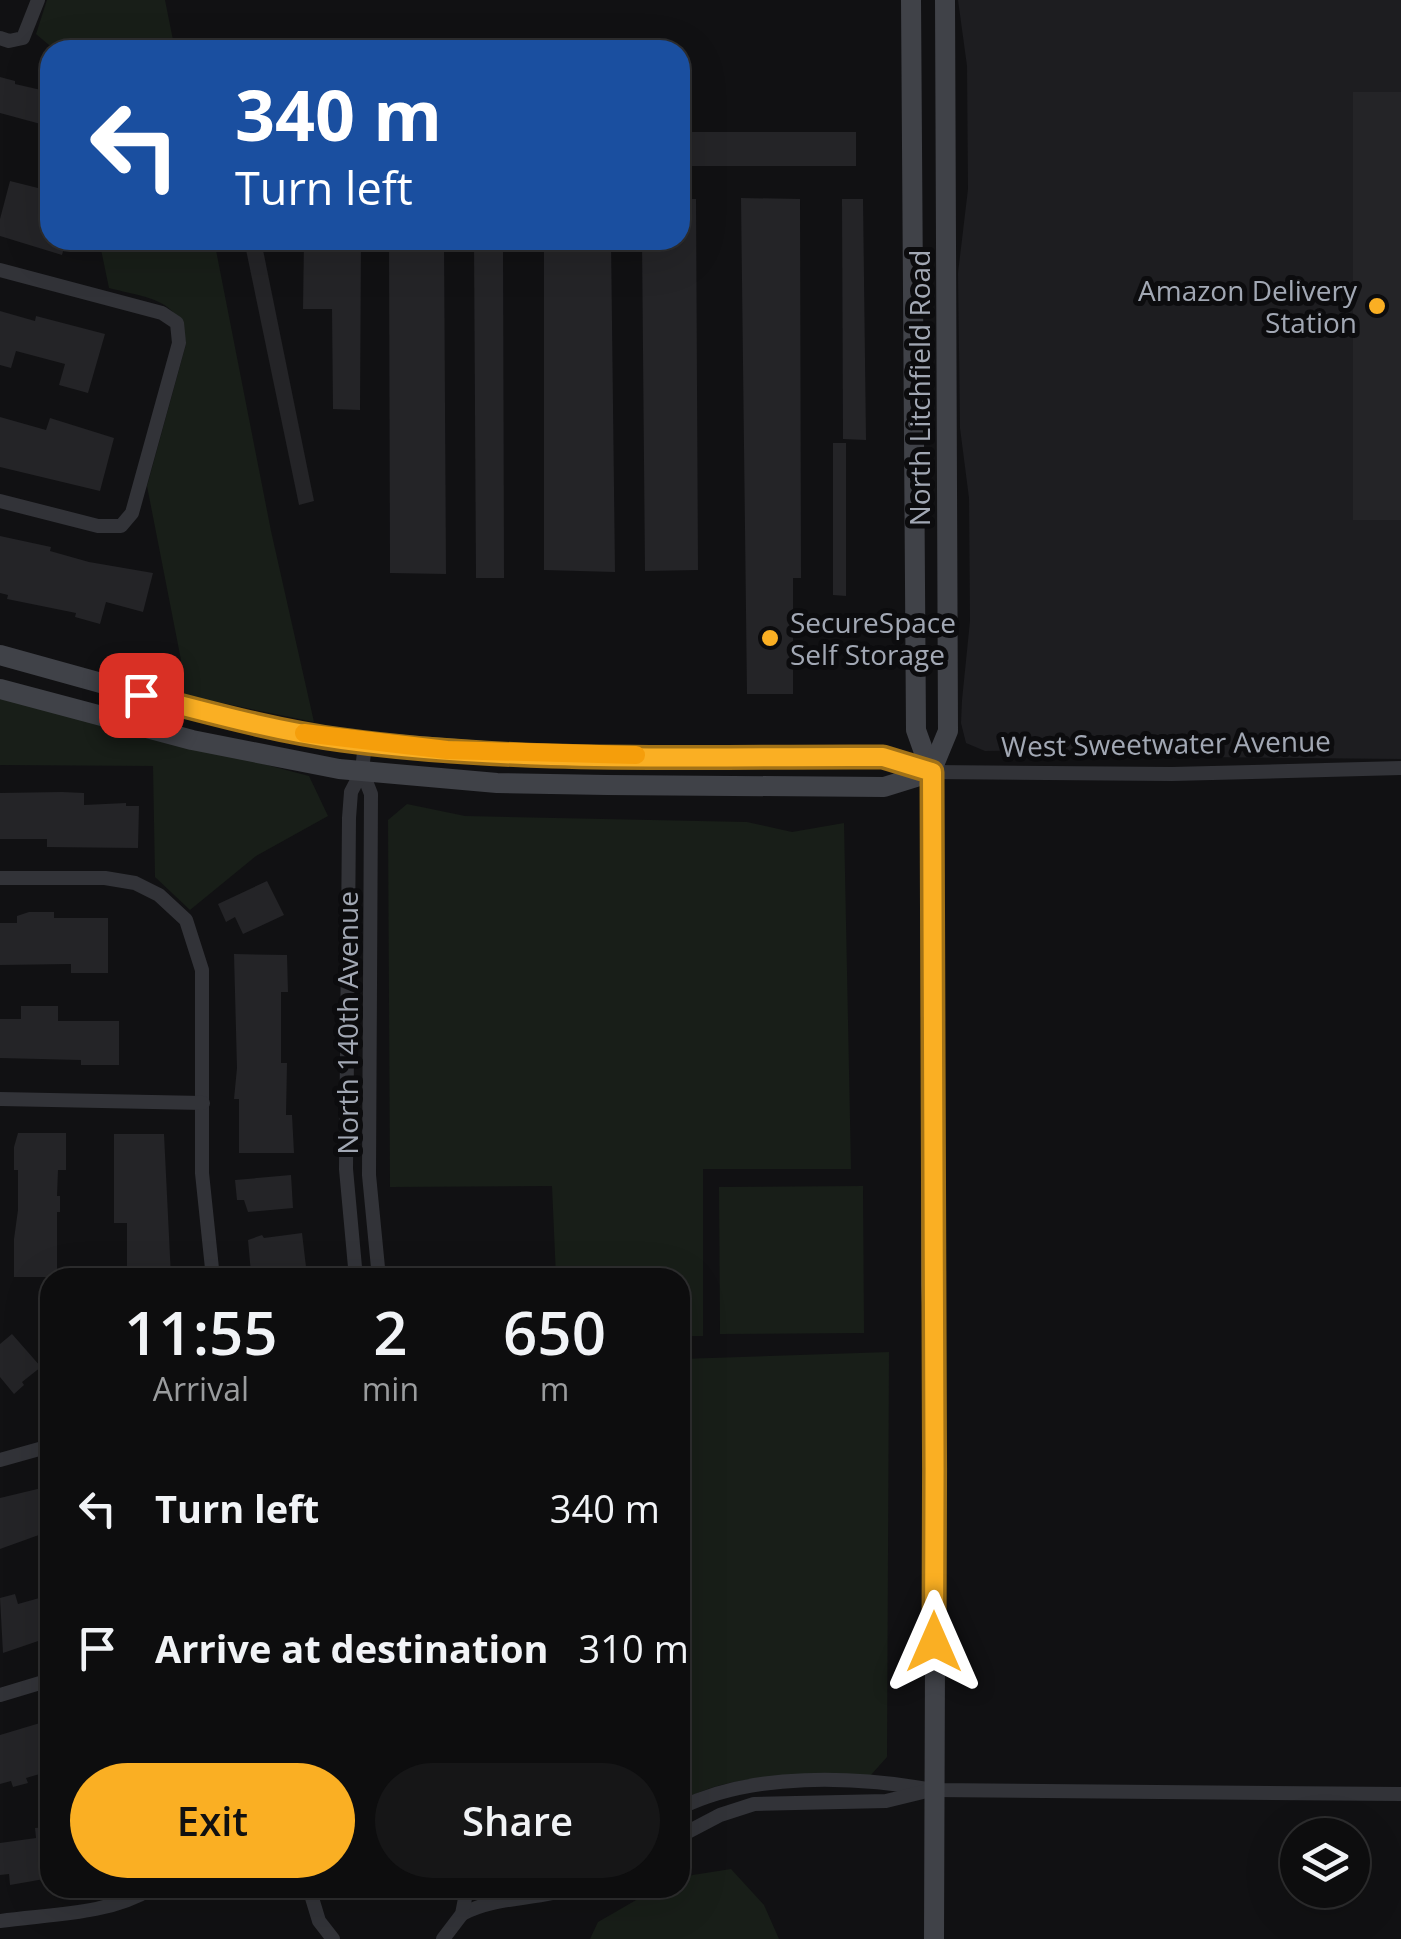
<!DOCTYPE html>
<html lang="en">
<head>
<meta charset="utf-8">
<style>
  :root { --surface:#0d0d0e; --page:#161617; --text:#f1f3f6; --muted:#9a9c9e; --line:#2d2d2e; --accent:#faaf23 }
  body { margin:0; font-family:"Open Sans",sans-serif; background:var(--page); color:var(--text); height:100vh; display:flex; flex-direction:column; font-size:38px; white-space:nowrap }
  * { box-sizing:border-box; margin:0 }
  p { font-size:32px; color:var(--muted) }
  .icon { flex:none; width:55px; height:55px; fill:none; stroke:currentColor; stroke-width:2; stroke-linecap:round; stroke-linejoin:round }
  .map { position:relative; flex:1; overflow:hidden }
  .sheet { position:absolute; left:40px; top:1268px; width:650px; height:630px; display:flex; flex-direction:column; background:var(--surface); border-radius:30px; box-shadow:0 10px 40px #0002,0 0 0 2px var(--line) }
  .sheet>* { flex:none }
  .banner { position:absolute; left:40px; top:40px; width:650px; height:210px; border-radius:30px; box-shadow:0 10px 40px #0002,0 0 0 2px var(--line); background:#1a4fa0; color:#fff; overflow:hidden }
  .buttons { position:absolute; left:1280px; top:1818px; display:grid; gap:20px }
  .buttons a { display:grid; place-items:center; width:90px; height:90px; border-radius:50%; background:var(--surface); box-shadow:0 10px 40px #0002,0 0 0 2px var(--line); font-size:50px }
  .pin { position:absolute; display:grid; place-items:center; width:85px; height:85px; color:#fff; margin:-42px; border-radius:20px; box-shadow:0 5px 15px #0006 }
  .me { position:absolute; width:110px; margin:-55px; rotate:0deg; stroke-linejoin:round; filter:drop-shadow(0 0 8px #0008) }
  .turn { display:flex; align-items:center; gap:35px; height:210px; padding:0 30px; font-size:45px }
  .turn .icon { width:130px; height:130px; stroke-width:2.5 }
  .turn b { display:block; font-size:70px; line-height:85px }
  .eta { display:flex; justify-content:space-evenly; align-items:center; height:170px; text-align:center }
  .eta b { font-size:60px; font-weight:600; line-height:70px }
  .action { display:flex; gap:20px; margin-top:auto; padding:20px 30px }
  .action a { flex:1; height:115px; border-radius:60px; background:var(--accent); color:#111; font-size:40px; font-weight:600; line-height:115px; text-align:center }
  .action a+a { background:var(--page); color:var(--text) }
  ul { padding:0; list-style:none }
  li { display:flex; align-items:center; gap:30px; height:140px; padding:0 30px }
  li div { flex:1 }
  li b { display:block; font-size:38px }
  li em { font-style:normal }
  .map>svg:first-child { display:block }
</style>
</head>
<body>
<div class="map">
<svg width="1401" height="1939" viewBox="0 0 1401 1939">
  <rect width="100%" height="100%" fill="#111113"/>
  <path fill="#1d1d20" d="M 958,0 L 1401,0 L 1401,759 L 1112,756 L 1050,750 L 985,751 L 966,743 L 961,723 L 962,700 L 970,621 L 969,498 L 960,428 L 958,273 L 968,189 L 967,66 Z"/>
  <g fill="#181e18">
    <path d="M 47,0 L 165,0 L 175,50 L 55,50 L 36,34 Z"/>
    <path d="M 99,240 L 214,240 L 271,531 L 314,722 L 173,693 L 181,660 L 147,486 L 186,344 C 181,298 147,298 109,288 Z"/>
    <path d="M 0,695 L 309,776 L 328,816 L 256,856 L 190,910 L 155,877 L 153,766 L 0,765 Z"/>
    <path d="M 407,804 L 465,816 L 747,822 L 792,832 L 844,823 L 851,1169 L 703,1169 L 703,1336 L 680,1336 L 680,1278 L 556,1277 L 552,1186 L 390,1187 L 388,820 Z"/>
    <path d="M 863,1186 L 864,1333 L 720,1334 L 719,1187 Z"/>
    <path d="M 889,1352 L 887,1757 L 870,1776 C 805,1776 739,1770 680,1801 L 680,1359 Z"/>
    <path d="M 731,1869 L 764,1905 L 779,1939 L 590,1939 L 598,1922 L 657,1888 L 680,1888 L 680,1877 Z"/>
  </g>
  <g fill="#242427">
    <path d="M 0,77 L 15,81 L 15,84 L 50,92 L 48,126 L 0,113 Z"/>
    <rect x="1353" y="92" width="48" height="428"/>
    <rect x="680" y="132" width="176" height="34"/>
    <path d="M 10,181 L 50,191 L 50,240 L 66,240 L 62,255 L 0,236 L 0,219 Z"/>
    <path d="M 741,198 L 800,199 L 801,578 L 793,578 L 793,694 L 747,694 Z"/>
    <path d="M 680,199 L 696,199 L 698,570 L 645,571 L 642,240 L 680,240 Z"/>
    <path d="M 842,199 L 863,199 L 866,440 L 843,439 Z"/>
    <path d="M 244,240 L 261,240 L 314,501 L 299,505 Z"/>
    <path d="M 304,240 L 361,240 L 360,410 L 333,409 L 332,309 L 303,309 Z"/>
    <path d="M 389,240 L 444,240 L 446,574 L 390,573 Z"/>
    <path d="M 474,240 L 503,240 L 504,578 L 476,578 Z"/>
    <path d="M 544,240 L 611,240 L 615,572 L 544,570 Z"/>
    <path d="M 0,311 L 35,321 L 36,316 L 105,334 L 88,393 L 59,385 L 65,364 L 16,351 L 11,368 L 0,365 Z"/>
    <path d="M 0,417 L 46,430 L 50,418 L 114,438 L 100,491 L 0,467 Z"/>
    <path d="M 833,443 L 846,443 L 846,596 L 833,595 Z"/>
    <path d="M 0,536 L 51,547 L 50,551 L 89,562 L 153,573 L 143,612 L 106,602 L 100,624 L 75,617 L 76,613 L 7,599 L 8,595 L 0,593 Z"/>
    <path d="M 62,792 L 84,793 L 84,805 L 126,803 L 126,806 L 139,806 L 138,848 L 47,847 L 47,839 L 0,839 L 0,793 Z"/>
    <path d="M 267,881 L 284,915 L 243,934 L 235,917 L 226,922 L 218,904 Z"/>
    <path d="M 29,912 L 54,912 L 54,918 L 108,918 L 108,973 L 71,973 L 71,964 L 0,965 L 0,923 L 17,923 L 17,916 Z"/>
    <path d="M 234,954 L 287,955 L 288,992 L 281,992 L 281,1063 L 287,1063 L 286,1115 L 292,1115 L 294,1153 L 239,1153 L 239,1099 L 234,1099 L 237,1068 Z"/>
    <path d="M 21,1006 L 58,1006 L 58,1021 L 119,1021 L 119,1065 L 81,1065 L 81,1060 L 0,1058 L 0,1019 L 21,1019 Z"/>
    <path d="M 18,1133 L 66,1133 L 66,1170 L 58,1170 L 57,1196 L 60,1196 L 60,1212 L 57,1212 L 57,1277 L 14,1277 L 14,1239 L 18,1210 L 18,1170 L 14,1170 L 14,1147 Z"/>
    <path d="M 114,1134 L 164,1134 L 171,1277 L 127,1277 L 127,1223 L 114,1223 Z"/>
    <path d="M 291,1175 L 293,1208 L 248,1212 L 244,1200 L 237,1200 L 235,1180 Z"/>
    <path d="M 302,1233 L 306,1267 L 251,1273 L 248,1240 L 262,1235 L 264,1238 Z"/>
    <path d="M 12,1334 L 41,1367 L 22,1382 L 24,1385 L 14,1394 L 0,1377 L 0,1344 Z"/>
    <path d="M 50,1486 L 50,1531 L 0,1549 L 0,1498 Z"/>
    <path d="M 15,1594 L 18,1604 L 50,1595 L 50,1637 L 3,1653 L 0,1598 Z"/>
    <path d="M 50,1720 L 50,1771 L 26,1778 L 28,1783 L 13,1787 L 11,1781 L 0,1784 L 0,1735 Z"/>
    <path d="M 50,1827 L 50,1878 L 10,1885 L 9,1874 L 0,1875 L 0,1843 L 36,1838 L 35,1828 Z"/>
  </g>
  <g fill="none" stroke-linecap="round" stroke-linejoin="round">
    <g stroke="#323338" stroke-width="14">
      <path d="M 0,38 L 9,41 L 23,38 L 38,0"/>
      <path d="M 0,270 L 162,313 L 177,323 L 179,343 L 132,513 L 121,526 L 98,526 L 0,501"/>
      <path d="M 362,771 L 371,794 L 369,1175 L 379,1278"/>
      <path d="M 931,772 L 1172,774 L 1401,768"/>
      <path d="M 0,878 L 105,878 L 135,883 L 159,895 L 186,920 L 202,970 L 202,1173 L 213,1278"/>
      <path d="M 0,1099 L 203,1103"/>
      <path d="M 356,1278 L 346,1169 L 349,818 L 351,792 L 362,771 L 365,743"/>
      <path d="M 0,1460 L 50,1446"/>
      <path d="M 0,1695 L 50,1680"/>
      <path d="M 680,1808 C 752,1772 855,1776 933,1790 L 1401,1794"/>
      <path d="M 680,1836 L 720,1815 L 754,1804 L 886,1801 L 927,1791"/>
      <path d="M 309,1888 L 319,1921 L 333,1939"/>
      <path d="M 462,1914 C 496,1896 536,1900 572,1888"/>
      <path d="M 0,1921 C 50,1914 109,1915 152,1888"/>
      <path d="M 443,1939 L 462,1914 L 467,1888"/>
    </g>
    <g stroke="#404248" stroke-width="20">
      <path d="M 911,0 L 916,730 L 931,772 L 931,1285 L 936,1384 L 934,1939"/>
      <path d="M 0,655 L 202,711 L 340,740 L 534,755 L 883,757 L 931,772"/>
      <path d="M 0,689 L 192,740 L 339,769 L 497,783 L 607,785 L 884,787 L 929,773"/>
      <path d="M 931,772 L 948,731 L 945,0"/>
    </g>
  </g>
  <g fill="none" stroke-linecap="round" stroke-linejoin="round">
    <defs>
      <path id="route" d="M 141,695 C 207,712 274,731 342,740 C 517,764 705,756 883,757 L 932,772 C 932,1062 936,1352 934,1642"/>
    </defs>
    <use href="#route" stroke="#a27217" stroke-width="25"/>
    <use href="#route" stroke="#faaf23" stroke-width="18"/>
    <path stroke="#f59e0b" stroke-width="18" d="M 304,733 L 447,750 L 636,755"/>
  </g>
  <g fill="#faaf23" stroke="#0c0c0e" stroke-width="4">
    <circle cx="1377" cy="306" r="10"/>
    <circle cx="770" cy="638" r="10"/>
  </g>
  <g text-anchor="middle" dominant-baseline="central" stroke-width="10" stroke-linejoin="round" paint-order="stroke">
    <g font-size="28" fill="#a2a8b4" stroke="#0c0c0e" text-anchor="end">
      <text x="1357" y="290">Amazon Delivery<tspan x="1357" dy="32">Station</tspan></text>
      <text x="790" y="622" text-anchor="start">SecureSpace<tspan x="790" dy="32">Self Storage</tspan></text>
    </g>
    <g font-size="28" fill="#a2a8b4" stroke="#0c0c0e">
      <text transform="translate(919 388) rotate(-90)">North Litchfield Road</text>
      <text transform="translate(1166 743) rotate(-1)">West Sweetwater Avenue</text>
      <text transform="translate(347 1023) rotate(-90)">North 140th Avenue</text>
    </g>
  </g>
</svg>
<div class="buttons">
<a><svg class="icon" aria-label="layers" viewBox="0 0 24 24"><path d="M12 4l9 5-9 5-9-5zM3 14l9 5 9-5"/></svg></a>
</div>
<div class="pin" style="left:141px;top:695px;background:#d93025"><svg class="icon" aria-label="arrive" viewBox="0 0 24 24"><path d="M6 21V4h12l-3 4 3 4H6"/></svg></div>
<svg class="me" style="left:934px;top:1642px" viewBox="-20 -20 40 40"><path d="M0-17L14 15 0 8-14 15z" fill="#faaf23" stroke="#fff" stroke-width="4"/></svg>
<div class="banner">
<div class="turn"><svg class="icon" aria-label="left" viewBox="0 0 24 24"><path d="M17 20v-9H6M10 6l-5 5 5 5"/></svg><div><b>340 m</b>Turn left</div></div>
</div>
<section class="sheet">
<div class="eta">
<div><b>11:55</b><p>Arrival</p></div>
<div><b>2</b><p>min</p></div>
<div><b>650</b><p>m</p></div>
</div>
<ul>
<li><svg class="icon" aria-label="left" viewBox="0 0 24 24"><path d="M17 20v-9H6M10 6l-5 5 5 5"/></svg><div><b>Turn left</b></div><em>340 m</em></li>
<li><svg class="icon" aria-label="arrive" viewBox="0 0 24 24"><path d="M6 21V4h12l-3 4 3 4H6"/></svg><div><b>Arrive at destination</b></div><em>310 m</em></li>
</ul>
<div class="action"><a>Exit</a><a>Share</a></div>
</section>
</div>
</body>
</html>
